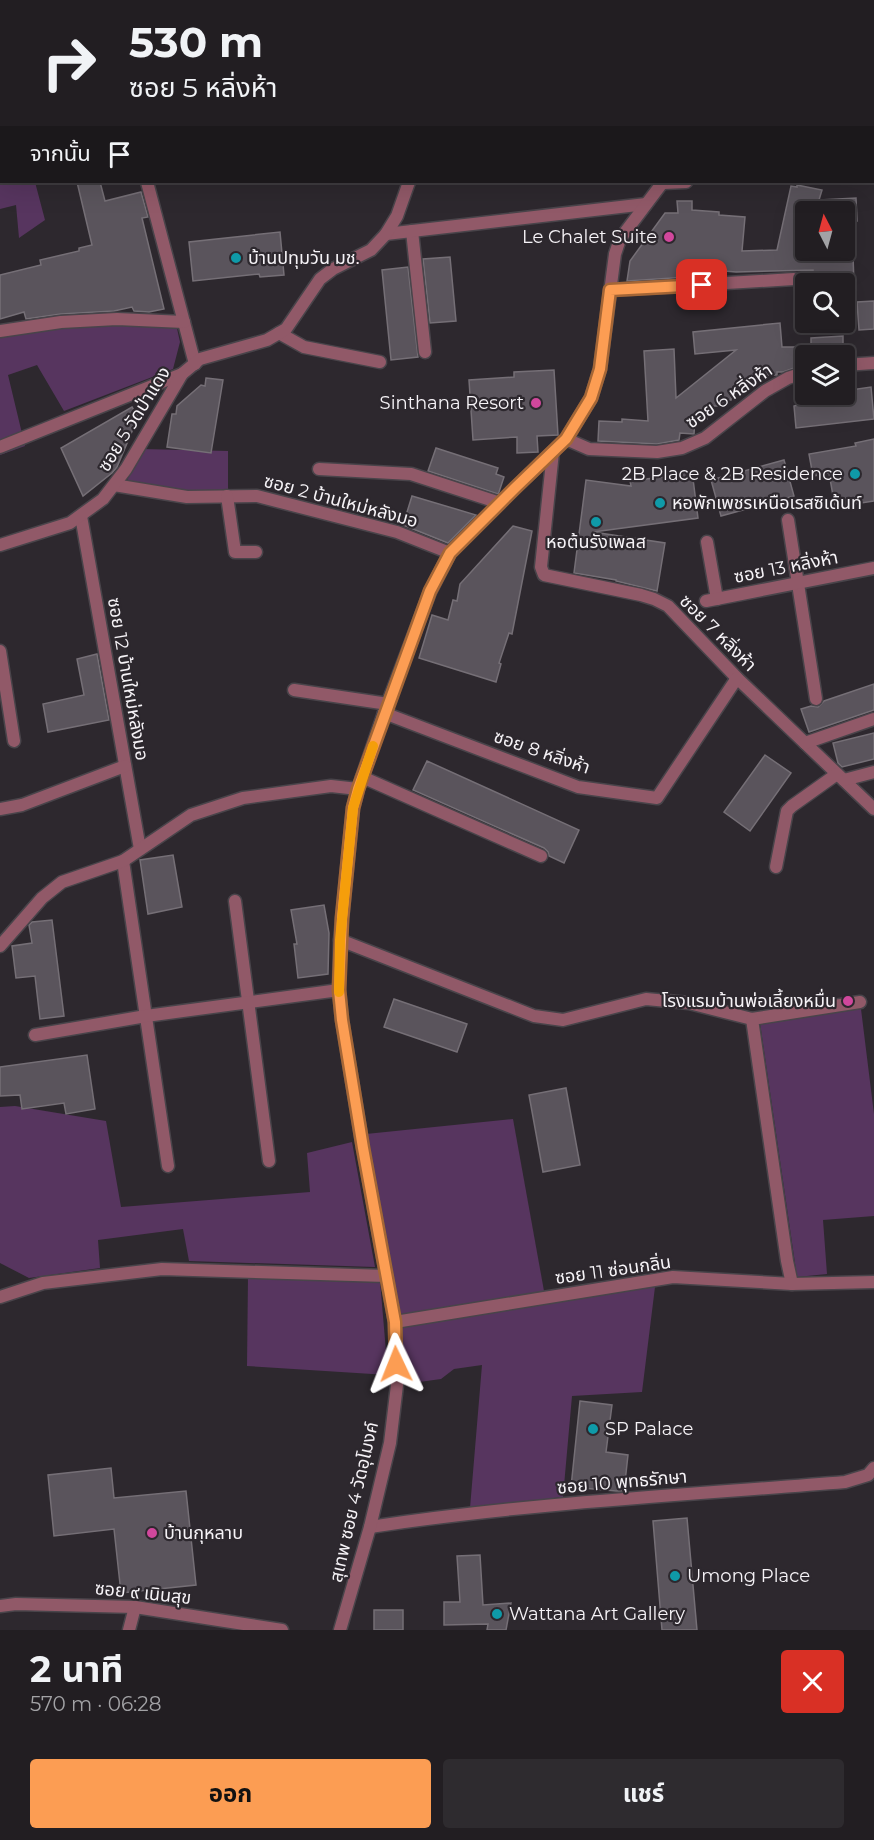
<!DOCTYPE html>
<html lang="th">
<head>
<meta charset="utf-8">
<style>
  :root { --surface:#221e22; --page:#2e2b2f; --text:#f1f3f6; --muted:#a2a2a5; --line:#3f3c40; --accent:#fc9d53 }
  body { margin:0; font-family:Montserrat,"Noto Sans Thai",sans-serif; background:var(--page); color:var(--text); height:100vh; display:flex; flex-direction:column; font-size:22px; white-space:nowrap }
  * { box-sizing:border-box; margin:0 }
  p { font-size:20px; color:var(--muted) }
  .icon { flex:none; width:33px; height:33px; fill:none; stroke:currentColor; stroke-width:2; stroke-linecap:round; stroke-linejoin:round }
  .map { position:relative; height:1630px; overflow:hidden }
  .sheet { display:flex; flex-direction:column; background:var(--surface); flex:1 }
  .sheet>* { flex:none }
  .banner { position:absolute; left:0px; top:0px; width:874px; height:183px; box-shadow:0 6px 24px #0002,0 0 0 2px var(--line); background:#221e22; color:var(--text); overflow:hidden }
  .needle { width:39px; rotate:354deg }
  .buttons { position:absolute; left:795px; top:201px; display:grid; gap:12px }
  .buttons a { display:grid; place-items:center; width:60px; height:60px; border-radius:6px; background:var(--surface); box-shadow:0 6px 24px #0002,0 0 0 2px var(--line); font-size:30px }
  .pin { position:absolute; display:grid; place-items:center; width:51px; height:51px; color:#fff; margin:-26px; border-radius:12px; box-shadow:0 3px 9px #0006 }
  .me { position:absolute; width:66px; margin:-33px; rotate:358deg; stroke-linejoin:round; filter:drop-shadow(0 0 4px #0008) }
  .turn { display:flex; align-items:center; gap:21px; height:126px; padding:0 30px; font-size:27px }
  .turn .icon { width:78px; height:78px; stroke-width:2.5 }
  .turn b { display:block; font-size:42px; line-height:51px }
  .then { display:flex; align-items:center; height:57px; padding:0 30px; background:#0003; gap:12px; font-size:22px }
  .round { display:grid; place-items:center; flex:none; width:63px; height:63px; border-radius:6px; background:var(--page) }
  .head { display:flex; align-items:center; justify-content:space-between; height:102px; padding:0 30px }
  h1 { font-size:36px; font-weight:700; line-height:45px }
  .button { display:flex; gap:12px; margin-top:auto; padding:12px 30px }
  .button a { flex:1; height:69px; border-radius:6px; background:var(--accent); color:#111; font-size:24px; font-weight:700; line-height:69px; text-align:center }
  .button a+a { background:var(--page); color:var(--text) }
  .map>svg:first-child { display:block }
</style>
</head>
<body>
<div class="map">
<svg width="874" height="1630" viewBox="0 0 874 1630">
  <rect width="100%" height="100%" fill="#2d282e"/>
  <g fill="#57355f">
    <path d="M 1,80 L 2,182 L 35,182 L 45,220 L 19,238 L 16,205 L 0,209 L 0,81 Z"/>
    <path d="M 127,314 L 174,315 L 180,342 L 173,369 L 64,411 L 37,365 L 8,375 L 25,446 L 0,455 L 0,327 Z"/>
    <path d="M 141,449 L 228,451 L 228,492 L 186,491 L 126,483 Z"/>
    <path d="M 861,1009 L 874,1114 L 874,1216 L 823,1220 L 827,1274 L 797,1277 L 760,1023 Z"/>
    <path d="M 15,1106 L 106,1121 L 121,1207 L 310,1192 L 307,1153 L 352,1142 L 375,1267 L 189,1261 L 183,1229 L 98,1240 L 100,1268 L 29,1278 L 0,1263 L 0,1107 Z"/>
    <path d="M 513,1119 L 544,1291 L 400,1316 L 366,1134 Z"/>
    <path d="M 248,1277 L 380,1281 L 388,1375 L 247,1366 Z"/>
    <path d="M 655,1287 L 642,1392 L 572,1396 L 563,1497 L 470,1508 L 482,1365 L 454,1369 L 441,1379 L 405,1384 L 400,1326 Z"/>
  </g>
  <g fill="#5a545c" stroke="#756f76" stroke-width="1.5">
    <path d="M 77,182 L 100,182 L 105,201 L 141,192 L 148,217 L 142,218 L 164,309 L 149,312 L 134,311 L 132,307 L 114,311 L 61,314 L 26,319 L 24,312 L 0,319 L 0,275 L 41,265 L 40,260 L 79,251 L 79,248 L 92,245 Z"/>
    <path d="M 797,185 L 822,190 L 819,200 L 856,198 L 857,221 L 844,221 L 844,212 L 806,212 L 806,250 L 833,250 L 834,257 L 853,256 L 854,283 L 814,284 L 813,270 L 736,272 L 712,270 L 712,276 L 688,274 L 688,277 L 627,281 L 630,261 L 665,213 L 678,213 L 677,201 L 692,201 L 692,210 L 719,212 L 719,215 L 745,217 L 742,251 L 777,250 L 791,186 L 797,187 Z"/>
    <path d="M 280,232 L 284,275 L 260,277 L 259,274 L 193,281 L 189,242 Z"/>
    <path d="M 450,257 L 456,321 L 430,323 L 423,259 Z"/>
    <path d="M 408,267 L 418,357 L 391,360 L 382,270 Z"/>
    <path d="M 874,301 L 874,329 L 859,330 L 857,302 Z"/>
    <path d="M 780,323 L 782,347 L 804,347 L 804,344 L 811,344 L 811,338 L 843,336 L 843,351 L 828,351 L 828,356 L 806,356 L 806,364 L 783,372 L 777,372 L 777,375 L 760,375 L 760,382 L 751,382 L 751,386 L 743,386 L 743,391 L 732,391 L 731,400 L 723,400 L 722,406 L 707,406 L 707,419 L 695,418 L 694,434 L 680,433 L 679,440 L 657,444 L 598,441 L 599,421 L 622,422 L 622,419 L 648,421 L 644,351 L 674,349 L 676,398 L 736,350 L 695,354 L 693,332 Z"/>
    <path d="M 554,370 L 558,435 L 537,436 L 538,452 L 517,453 L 517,437 L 473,440 L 469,380 L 514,377 L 514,372 Z"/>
    <path d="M 206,378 L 223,380 L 211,453 L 167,447 L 172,414 L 176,414 L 177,406 L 201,385 L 205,386 Z"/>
    <path d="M 871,387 L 874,419 L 796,428 L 794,406 L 812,401 L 812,397 L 821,394 L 844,394 L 844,391 Z"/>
    <path d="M 132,407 L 138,417 L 117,467 L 112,473 L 83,496 L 61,448 Z"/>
    <path d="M 874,439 L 874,501 L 835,507 L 829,473 L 813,476 L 809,454 L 856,446 L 855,443 Z"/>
    <path d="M 436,448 L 498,468 L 496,474 L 504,477 L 499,492 L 498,494 L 428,471 Z"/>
    <path d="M 784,460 L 794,496 L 721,516 L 711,480 Z"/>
    <path d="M 692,471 L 698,518 L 593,532 L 665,543 L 657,591 L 616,581 L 616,580 L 574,573 L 586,480 L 631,486 L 630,481 L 679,475 L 679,472 Z"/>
    <path d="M 412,496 L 476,515 L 448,543 L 403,525 Z"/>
    <path d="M 513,526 L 532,531 L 512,634 L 509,633 L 499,663 L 501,664 L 496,682 L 419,658 L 432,615 L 448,620 L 453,600 L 457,601 L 460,584 Z"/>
    <path d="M 97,654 L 109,720 L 48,732 L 43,704 L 84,695 L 77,659 Z"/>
    <path d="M 874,684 L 874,710 L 809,732 L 801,709 L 811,706 L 818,707 L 824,701 Z"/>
    <path d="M 874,733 L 874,759 L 842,767 L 838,763 L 833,743 Z"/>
    <path d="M 765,755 L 791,773 L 750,831 L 724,812 Z"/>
    <path d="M 427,761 L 579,830 L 564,863 L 549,856 L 548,852 L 544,848 L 413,790 Z"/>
    <path d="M 173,855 L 182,907 L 148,914 L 140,860 Z"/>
    <path d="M 324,905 L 329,933 L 328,974 L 298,978 L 294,944 L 297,944 L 291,910 Z"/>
    <path d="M 52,920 L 64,1016 L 40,1019 L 35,976 L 16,978 L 12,946 L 32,943 L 29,925 L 32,922 Z"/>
    <path d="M 394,999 L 467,1024 L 457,1052 L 384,1027 Z"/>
    <path d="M 87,1055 L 95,1109 L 66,1114 L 64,1103 L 22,1109 L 20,1095 L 0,1096 L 0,1067 Z"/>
    <path d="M 566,1088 L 580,1165 L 543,1172 L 529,1095 Z"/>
    <path d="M 580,1401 L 612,1405 L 606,1452 L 628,1455 L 624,1491 L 616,1491 L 571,1487 Z"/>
    <path d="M 111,1468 L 114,1498 L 186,1491 L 196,1585 L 121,1593 L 114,1529 L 54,1536 L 48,1475 Z"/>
    <path d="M 687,1518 L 697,1630 L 662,1630 L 653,1521 Z"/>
    <path d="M 480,1555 L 483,1605 L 511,1603 L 506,1630 L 487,1630 L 488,1624 L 444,1625 L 444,1602 L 460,1602 L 457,1556 Z"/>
    <rect x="374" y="1610" width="29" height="20"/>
  </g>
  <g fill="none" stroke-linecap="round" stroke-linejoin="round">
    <defs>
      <g id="street">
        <path d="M 256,2 L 257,0"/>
        <path d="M 456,2 L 456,0"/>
        <path d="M 675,2 L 675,0"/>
        <path d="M 768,2 L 768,0"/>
        <path d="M 873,162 L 874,162"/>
        <path d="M 0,167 L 2,167"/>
        <path d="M 147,182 L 195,364"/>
        <path d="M 663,183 L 686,182"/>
        <path d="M 412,231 L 425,352"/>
        <path d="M 386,234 L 646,204"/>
        <path d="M 610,290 L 794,279"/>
        <path d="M 0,331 L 61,322 L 117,319 L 184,322"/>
        <path d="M 279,333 L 304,347 L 380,362"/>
        <path d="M 844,365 L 874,363"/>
        <path d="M 566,439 L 589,449 L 657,452 L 682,448 L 705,438 L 765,391 L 788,378 L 806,372"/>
        <path d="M 0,447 L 182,374"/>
        <path d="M 553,452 L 541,567 L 544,575 L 641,595 L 654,599 L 668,606 L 737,678 L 874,809"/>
        <path d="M 319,469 L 411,474 L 500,503"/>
        <path d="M 114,485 L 187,497 L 257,496 L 397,532 L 450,553"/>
        <path d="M 227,496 L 235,552 L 256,552"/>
        <path d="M 81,516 L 140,849"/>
        <path d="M 788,520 L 816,699"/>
        <path d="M 707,542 L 717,599"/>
        <path d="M 0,545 L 70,523 L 103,499 L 126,469 L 182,374 L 200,359 L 267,340 L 286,329 L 320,279 L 333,269 L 371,250 L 386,234 L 397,216 L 409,182"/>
        <path d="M 706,601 L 874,568"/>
        <path d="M 0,651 L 14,741"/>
        <path d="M 294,690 L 388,704"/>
        <path d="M 384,713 L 578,787 L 657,798 L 737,678"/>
        <path d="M 805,743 L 874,719"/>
        <path d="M 362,777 L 541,856"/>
        <path d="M 844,780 L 874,772"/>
        <path d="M 0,809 L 22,805 L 125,766"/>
        <path d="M 123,861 L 168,1166"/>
        <path d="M 776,867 L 787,811 L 792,806 L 837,774"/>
        <path d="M 235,901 L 269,1161"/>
        <path d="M 340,940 L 534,1016 L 563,1020 L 646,999 L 689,1003 L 752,1019 L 860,1002"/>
        <path d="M 0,946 L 42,898 L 62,882 L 123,861 L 191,815 L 243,798 L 331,786 L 358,789"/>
        <path d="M 752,1019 L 787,1261 L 792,1284"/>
        <path d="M 35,1035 L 146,1016 L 339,990"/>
        <path d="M 0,1297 L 43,1283 L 162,1269 L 386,1276"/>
        <path d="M 395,1322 L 673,1277 L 792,1284 L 874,1282"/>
        <path d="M 370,1527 C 527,1503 687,1495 845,1482 L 868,1475 L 874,1468"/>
        <path d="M 0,1606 L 16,1604 L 135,1607 L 282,1630"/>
        <path d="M 129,1630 L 135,1607"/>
        <path d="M 340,1630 L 370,1527 L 390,1443 L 397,1385 L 395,1322 L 363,1148 L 342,1020 L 339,990 L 340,940 L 353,808 L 358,789 L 384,713 L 430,592 L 450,553 L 515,488 L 566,439 L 591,398 L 600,369 L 615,254 L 620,239 L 663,182"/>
      </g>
    </defs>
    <use href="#street" stroke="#49444a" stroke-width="15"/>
    <use href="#street" stroke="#915968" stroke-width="12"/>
  </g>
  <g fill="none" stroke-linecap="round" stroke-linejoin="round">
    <defs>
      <path id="route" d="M 396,1364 L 395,1322 L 363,1148 L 342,1020 L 339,990 L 342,918 L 353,808 L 358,789 L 430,591 L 450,553 L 515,488 L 566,439 L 591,398 L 600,369 L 610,290 L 702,285"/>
    </defs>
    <use href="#route" stroke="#a46636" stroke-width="15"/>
    <use href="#route" stroke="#fc9d53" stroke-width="10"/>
    <path stroke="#f59e0b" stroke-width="10" d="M 339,992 L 340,940 L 353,808 L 373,746"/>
  </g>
  <g fill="#d1479c" stroke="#2d282e" stroke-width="2">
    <circle cx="669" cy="237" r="6"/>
    <circle cx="536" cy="403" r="6"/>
    <circle cx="848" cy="1001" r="6"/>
    <circle cx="152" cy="1533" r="6"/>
  </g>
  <g fill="#0f9aa8" stroke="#2d282e" stroke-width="2">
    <circle cx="236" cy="258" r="6"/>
    <circle cx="855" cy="474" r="6"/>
    <circle cx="660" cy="503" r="6"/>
    <circle cx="596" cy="522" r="6"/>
    <circle cx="593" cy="1429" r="6"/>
    <circle cx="675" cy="1576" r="6"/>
    <circle cx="497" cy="1614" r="6"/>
  </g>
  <g text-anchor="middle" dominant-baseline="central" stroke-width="4.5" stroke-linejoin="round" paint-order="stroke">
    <g font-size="18" fill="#f6f3f7" stroke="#2d282e" text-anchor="start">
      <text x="657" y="237" text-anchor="end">Le Chalet Suite</text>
      <text x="248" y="258">บ้านปทุมวัน มช.</text>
      <text x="524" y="403" text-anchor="end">Sinthana Resort</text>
      <text x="843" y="474" text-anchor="end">2B Place &amp; 2B Residence</text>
      <text x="672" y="503">หอพักเพชรเหนือเรสซิเด้นท์</text>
      <text x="596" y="542" text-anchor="middle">หอต้นรังเพลส</text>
      <text x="836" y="1001" text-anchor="end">โรงแรมบ้านพ่อเลี้ยงหมื่น</text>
      <text x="605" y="1429">SP Palace</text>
      <text x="164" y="1533">บ้านกุหลาบ</text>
      <text x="687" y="1576">Umong Place</text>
      <text x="509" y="1614">Wattana Art Gallery</text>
    </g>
    <g font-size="18" fill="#f6f3f7" stroke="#2d282e">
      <text transform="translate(729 396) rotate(-34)">ซอย 6 หลิ่งห้า</text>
      <text transform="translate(134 419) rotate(-58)">ซอย 5 วัดป่าแดง</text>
      <text transform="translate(341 501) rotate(15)">ซอย 2 บ้านใหม่หลังมอ</text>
      <text transform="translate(786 567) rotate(-11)">ซอย 13 หลิ่งห้า</text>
      <text transform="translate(718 633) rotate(45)">ซอย 7 หลิ่งห้า</text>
      <text transform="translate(128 679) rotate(80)">ซอย 12 บ้านใหม่หลังมอ</text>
      <text transform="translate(542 752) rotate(19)">ซอย 8 หลิ่งห้า</text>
      <text transform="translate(613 1270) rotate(-8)">ซอย 11 ซ่อนกลิ่น</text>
      <text transform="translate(622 1482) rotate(-5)">ซอย 10 พุทธรักษา</text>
      <text transform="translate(354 1502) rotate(-77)">สุเทพ ซอย 4 วัดอุโมงค์</text>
      <text transform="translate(143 1593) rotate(6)">ซอย ๙ เนินสุข</text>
    </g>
  </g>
</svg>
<div class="buttons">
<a><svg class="needle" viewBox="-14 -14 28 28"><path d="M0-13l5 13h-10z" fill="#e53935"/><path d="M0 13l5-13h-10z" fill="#a2a2a5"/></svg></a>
<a><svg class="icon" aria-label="search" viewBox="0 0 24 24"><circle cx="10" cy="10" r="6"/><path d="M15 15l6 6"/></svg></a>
<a><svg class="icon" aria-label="layers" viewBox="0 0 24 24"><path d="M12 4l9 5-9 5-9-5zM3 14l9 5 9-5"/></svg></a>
</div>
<div class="pin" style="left:702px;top:285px;background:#d93025"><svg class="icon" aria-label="arrive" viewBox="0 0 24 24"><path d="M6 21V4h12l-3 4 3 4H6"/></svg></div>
<svg class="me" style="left:396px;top:1364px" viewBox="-20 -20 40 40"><path d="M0-17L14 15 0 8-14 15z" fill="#fc9d53" stroke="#fff" stroke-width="4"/></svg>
<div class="banner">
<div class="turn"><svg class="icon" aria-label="right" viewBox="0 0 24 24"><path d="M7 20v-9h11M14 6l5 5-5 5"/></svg><div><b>530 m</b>ซอย 5 หลิ่งห้า</div></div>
<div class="then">จากนั้น<svg class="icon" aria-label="arrive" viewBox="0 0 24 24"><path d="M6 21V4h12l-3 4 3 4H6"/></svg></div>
</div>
</div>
<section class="sheet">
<div class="head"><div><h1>2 นาที</h1><p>570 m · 06:28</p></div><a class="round" style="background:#d93025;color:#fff"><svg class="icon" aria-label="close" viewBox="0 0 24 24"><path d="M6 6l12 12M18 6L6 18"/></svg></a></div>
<div class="button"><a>ออก</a><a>แชร์</a></div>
</section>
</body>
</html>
